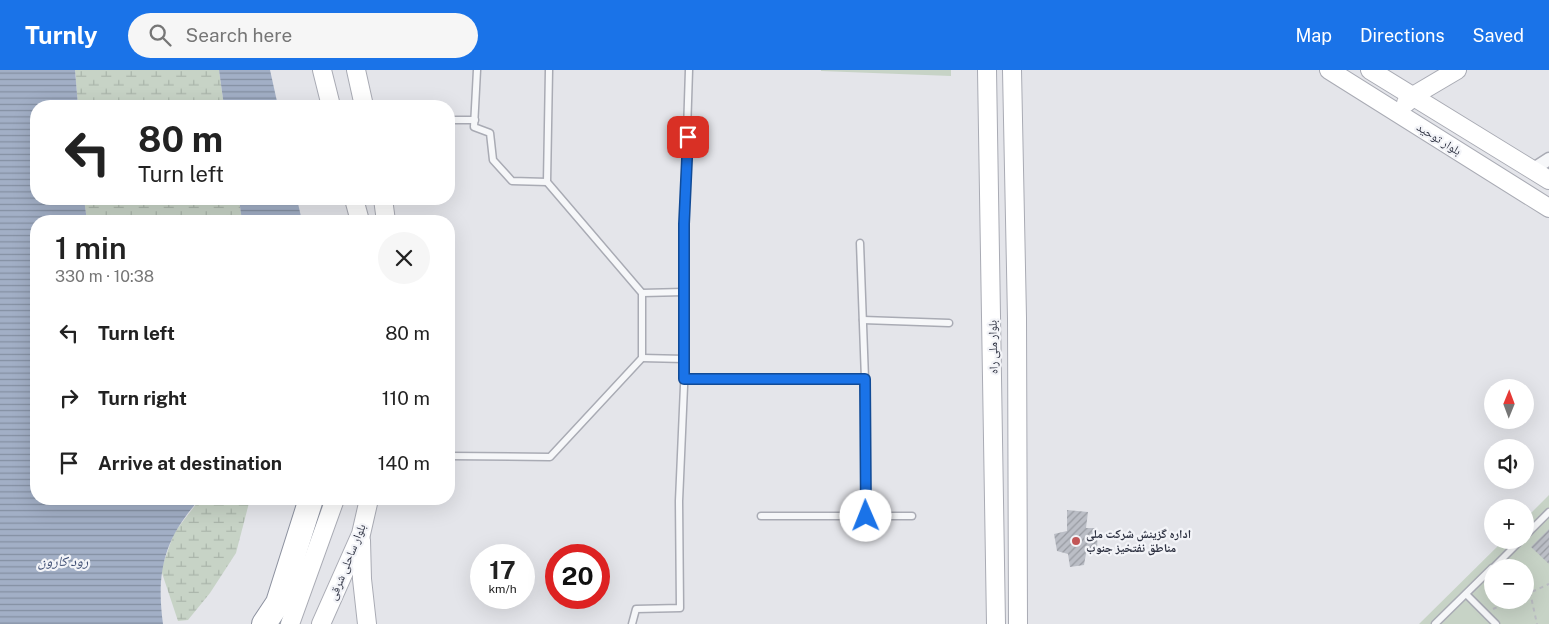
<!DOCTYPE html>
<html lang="en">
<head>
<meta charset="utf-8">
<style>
  :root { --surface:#fff; --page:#f6f6f6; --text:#222; --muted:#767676; --accent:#1a73e8 }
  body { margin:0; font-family:"Public Sans","Noto Naskh Arabic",sans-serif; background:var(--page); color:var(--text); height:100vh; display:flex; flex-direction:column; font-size:19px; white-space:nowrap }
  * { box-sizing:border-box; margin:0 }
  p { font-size:16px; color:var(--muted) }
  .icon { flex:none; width:28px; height:28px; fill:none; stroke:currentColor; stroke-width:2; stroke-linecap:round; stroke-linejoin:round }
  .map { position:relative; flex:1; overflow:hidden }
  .details { position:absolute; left:30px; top:145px; width:425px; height:290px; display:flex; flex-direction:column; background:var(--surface); border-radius:20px; box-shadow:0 5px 20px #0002 }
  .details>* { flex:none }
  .hud { position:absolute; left:30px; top:30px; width:425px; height:105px; border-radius:20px; box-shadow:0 5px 20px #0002; background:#fff; color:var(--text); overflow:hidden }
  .needle { width:32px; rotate:1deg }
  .fabs { position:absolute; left:1484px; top:309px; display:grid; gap:10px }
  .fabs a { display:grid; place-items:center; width:50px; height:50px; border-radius:50%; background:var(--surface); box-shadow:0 5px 20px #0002; font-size:25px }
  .speed { position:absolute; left:470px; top:474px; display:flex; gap:10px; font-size:25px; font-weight:700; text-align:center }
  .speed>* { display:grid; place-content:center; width:65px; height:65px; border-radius:50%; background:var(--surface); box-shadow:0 5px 20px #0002; line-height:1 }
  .speed small { font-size:12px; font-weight:400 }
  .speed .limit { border:8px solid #d22; background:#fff; color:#111 }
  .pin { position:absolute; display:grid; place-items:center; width:42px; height:42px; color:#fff; margin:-21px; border-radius:10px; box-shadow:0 2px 8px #0006 }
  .me { position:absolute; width:55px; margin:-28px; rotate:359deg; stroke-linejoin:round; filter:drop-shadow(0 0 4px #0008) }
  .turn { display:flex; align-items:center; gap:18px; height:105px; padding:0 25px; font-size:22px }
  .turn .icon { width:65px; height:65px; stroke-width:2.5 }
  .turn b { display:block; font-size:35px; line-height:42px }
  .round { display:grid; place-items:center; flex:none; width:52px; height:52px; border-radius:26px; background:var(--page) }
  .summary { display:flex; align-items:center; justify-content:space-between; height:85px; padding:0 25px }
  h1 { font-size:30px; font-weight:600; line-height:38px }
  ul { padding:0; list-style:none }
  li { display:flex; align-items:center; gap:15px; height:65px; padding:0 25px }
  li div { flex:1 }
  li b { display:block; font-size:19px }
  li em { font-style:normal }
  header { display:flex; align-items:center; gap:30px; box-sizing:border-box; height:70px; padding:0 25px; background:var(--accent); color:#fff }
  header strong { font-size:24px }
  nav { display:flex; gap:28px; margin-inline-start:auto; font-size:18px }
  .search { width:350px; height:45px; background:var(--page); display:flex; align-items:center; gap:12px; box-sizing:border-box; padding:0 18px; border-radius:28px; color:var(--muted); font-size:19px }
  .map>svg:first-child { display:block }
</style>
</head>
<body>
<header>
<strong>Turnly</strong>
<div class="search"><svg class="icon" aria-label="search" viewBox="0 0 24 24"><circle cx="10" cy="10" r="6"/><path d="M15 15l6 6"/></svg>Search here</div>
<nav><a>Map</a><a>Directions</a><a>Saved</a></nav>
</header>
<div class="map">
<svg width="1549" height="554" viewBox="0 0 1549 554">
  <defs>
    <pattern id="wetland-marsh" width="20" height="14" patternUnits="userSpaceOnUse" patternTransform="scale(1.25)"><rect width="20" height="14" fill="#c7d3c6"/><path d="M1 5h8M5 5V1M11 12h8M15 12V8" fill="none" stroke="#abb6ab"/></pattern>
    <pattern id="water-rules" width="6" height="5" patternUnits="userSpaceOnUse" patternTransform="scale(1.25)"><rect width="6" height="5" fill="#a2afc6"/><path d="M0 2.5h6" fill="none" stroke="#848fa2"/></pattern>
    <pattern id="building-hatch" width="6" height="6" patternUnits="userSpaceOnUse" patternTransform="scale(1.25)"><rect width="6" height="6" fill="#bbbec6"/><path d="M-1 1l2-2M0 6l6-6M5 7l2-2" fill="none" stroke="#989ba2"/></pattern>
  </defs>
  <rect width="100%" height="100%" fill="#e4e5ea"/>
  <g fill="url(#wetland-marsh)">
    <path d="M 75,0 L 219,0 L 224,36 L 78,36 Z"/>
    <path d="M 84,129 L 239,129 L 242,151 L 87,151 Z"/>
    <path d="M 200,429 L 250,429 L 236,483 L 210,523 L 188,550 L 178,551 L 161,500 L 174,463 Z"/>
  </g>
  <g fill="#c7d3c6" fill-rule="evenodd">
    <path d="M 821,0 L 951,0 L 951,6 L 821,1 Z"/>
    <path d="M 1549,425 L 1549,554 L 1419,554 L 1504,470 L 1525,470 L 1525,449 ZM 1492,498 L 1525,498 L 1525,530 L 1492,530 Z"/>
  </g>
  <g fill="url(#water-rules)">
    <path d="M 0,0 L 75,0 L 78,36 L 36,36 L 36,129 L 84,129 L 87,151 L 36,151 L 36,429 L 200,429 C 164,468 156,502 163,554 L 0,554 Z"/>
    <path d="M 219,0 L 270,0 L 278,36 L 224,36 Z"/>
    <path d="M 239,129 L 297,129 L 302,151 L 242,151 Z"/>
  </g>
  <g fill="url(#building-hatch)">
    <path d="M 1067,440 L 1088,442 L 1086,458 L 1098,458 L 1097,480 L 1087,478 L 1084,495 L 1070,497 L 1068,484 L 1057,481 L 1054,464 L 1067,461 Z"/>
    <path d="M 1549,459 L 1549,494 L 1531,477 Z"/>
  </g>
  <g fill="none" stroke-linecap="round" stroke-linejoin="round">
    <defs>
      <g id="lane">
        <path d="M 477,0 L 474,57 L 490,63 L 493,90 L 512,111 L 547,112"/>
        <path d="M 449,50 L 475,50"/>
        <path d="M 860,173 L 865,309 L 866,446"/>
        <path d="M 642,223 L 684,222"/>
        <path d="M 863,250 L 949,253"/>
        <path d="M 642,288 L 685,289"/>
        <path d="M 684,309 L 865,309"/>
        <path d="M 449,386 L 550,387 L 642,288 L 642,223 L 547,112 L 549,0"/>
        <path d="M 761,446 L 912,446"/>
        <path d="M 1525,466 L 1549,442"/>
        <path d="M 1493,498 L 1521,470"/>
        <path d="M 1466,524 L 1496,554"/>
        <path d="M 632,554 L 636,539 L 680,538 L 679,431 L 685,293 L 684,154 L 689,0"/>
        <path d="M 1435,554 L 1492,498"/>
      </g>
      <path id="street" d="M 1532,100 L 1549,89"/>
      <g id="secondary">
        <path d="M 322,0 L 331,36"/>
        <path d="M 356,0 L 364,36"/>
        <path d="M 987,0 L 996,554"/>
        <path d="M 1012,0 L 1017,248 L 1018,554"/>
        <path d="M 1329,0 L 1549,138"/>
        <path d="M 1370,0 L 1549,110"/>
        <path d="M 1406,33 L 1418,23 L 1457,0"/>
        <path d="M 354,129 L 360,151"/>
        <path d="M 383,129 L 386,151"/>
        <path d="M 361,470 L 362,509 L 367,554"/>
        <path d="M 290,554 L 335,429"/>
        <path d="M 321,554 L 361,464 L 369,429"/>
      </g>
      <path id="highway" d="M 264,554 L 278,533 L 311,429"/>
    </defs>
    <use href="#lane" stroke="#a9abb4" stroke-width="9"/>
    <use href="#street" stroke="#a9abb4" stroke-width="15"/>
    <use href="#secondary" stroke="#a9abb4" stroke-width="20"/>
    <use href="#highway" stroke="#8c919f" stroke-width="26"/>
    <g stroke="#babcc2" stroke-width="2" stroke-dasharray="4 4" stroke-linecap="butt">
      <path d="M 1530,522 L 1537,554"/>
      <path d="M 1525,525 L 1549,514"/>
      <path d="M 1493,539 L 1513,530"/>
    </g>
    <use href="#lane" stroke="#f6f7f9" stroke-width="6"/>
    <use href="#street" stroke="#f6f7f9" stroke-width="12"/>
    <use href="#secondary" stroke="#fff" stroke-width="18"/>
    <use href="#highway" stroke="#fff" stroke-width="24"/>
  </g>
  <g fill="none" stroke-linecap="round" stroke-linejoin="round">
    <defs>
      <path id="route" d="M 688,67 L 684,154 L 684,309 L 865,309 L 866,446"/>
    </defs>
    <use href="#route" stroke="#114b97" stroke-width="12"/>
    <use href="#route" stroke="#1a73e8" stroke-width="9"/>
  </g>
  <circle fill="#c25657" stroke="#f3f4f8" stroke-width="2" cx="1076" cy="471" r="5"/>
  <g text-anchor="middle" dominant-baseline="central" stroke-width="4.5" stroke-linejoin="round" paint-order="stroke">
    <g font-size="12" fill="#2d3141" stroke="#f3f4f8">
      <text transform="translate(1439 69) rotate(32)">بلوار توحید</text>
      <text transform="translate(993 277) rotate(-91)">بلوار ملی راه</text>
      <text transform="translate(347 492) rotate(-68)">بلوار ساحلی شرقی</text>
    </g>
    <g font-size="12" font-weight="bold" fill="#2d3141" stroke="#f3f4f8" text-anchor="start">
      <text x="1086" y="464">اداره گزینش شرکت ملی<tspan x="1086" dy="14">مناطق نفتخیز جنوب</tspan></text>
    </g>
    <g font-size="14" font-style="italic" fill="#3b4b71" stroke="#f3f4f8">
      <text x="63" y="491">رود کارون</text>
    </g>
  </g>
</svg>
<div class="fabs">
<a><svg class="needle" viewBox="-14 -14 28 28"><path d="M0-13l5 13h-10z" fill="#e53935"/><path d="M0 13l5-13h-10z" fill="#767676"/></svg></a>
<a><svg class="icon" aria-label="sound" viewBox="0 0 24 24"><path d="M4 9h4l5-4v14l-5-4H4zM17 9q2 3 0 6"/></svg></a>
<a>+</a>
<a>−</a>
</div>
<div class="speed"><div>17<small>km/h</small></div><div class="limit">20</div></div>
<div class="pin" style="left:688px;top:67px;background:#d93025"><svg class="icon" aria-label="arrive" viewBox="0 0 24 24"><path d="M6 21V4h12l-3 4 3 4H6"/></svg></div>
<svg class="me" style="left:866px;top:446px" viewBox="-20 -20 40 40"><circle r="19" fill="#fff"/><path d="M0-13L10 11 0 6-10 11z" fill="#1a73e8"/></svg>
<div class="hud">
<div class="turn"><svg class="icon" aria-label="left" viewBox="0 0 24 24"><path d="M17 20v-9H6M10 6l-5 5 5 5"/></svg><div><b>80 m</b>Turn left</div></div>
</div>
<section class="details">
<div class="summary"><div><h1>1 min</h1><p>330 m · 10:38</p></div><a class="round"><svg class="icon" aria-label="close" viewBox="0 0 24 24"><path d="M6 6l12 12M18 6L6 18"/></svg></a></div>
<ul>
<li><svg class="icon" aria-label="left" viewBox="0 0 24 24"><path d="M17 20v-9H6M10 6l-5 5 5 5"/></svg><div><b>Turn left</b></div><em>80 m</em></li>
<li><svg class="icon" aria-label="right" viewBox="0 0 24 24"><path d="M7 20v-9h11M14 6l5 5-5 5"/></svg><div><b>Turn right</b></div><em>110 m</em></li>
<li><svg class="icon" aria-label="arrive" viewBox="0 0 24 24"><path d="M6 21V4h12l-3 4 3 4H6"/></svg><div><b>Arrive at destination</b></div><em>140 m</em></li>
</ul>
</section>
</div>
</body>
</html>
